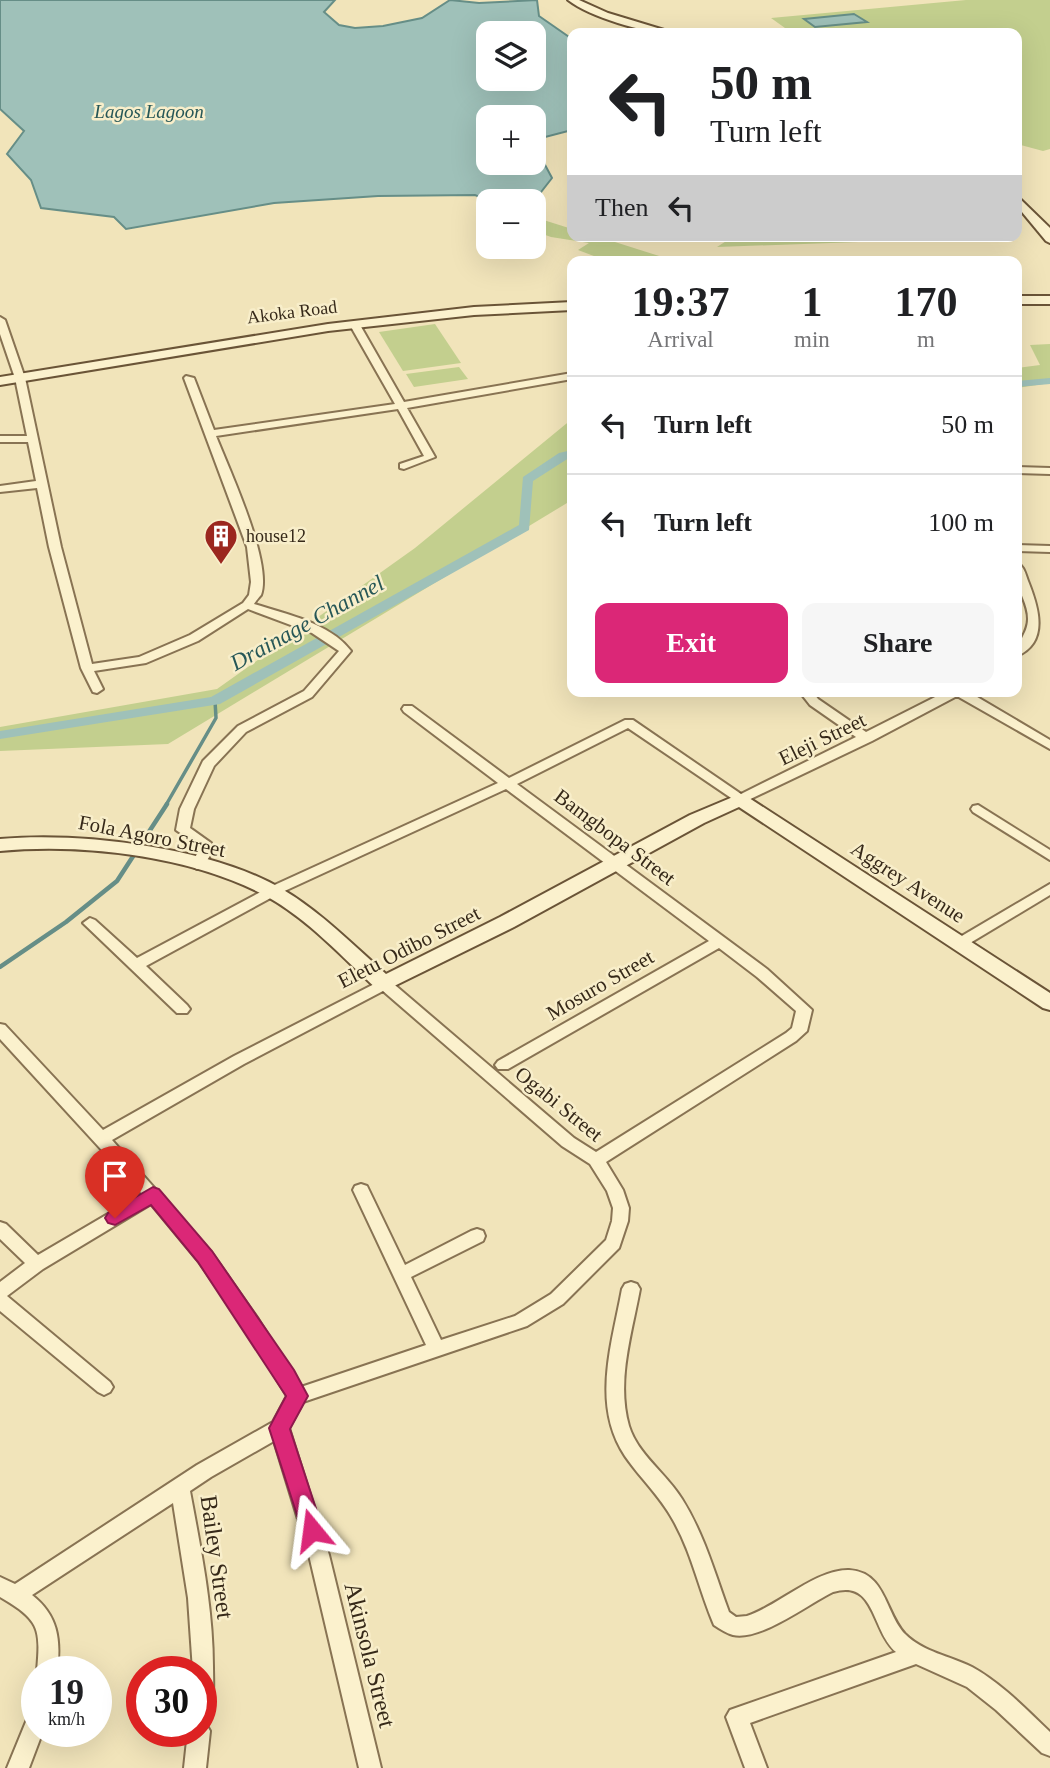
<!DOCTYPE html>
<html lang="en">
<head>
<meta charset="utf-8">
<style>
  :root { --surface:#fff; --page:#f6f6f6; --text:#202124; --muted:#757577; --line:#e0e0e0; --accent:#db2777 }
  body { margin:0; font-family:Georgia,serif; background:var(--page); color:var(--text); height:100vh; display:flex; flex-direction:column; font-size:26px; white-space:nowrap }
  * { box-sizing:border-box; margin:0 }
  p { font-size:23px; color:var(--muted) }
  .icon { flex:none; width:38px; height:38px; fill:none; stroke:currentColor; stroke-width:2; stroke-linecap:round; stroke-linejoin:round }
  .map { position:relative; flex:1; overflow:hidden }
  .details { position:absolute; left:567px; top:256px; width:455px; height:441px; display:flex; flex-direction:column; background:var(--surface); border-radius:14px; box-shadow:0 7px 28px #0002 }
  .details>* { flex:none }
  .hud { position:absolute; left:567px; top:28px; width:455px; height:214px; border-radius:14px; box-shadow:0 7px 28px #0002; background:#fff; color:var(--text); overflow:hidden }
  .tools { position:absolute; left:476px; top:21px; display:grid; gap:14px }
  .tools a { display:grid; place-items:center; width:70px; height:70px; border-radius:14px; background:var(--surface); box-shadow:0 7px 28px #0002; font-size:35px }
  .speed { position:absolute; left:21px; top:1656px; display:flex; gap:14px; font-size:35px; font-weight:700; text-align:center }
  .speed>* { display:grid; place-content:center; width:91px; height:91px; border-radius:50%; background:var(--surface); box-shadow:0 7px 28px #0002; line-height:1 }
  .speed small { font-size:18px; font-weight:400 }
  .speed .limit { border:10px solid #d22; background:#fff; color:#111 }
  .pin { position:absolute; display:grid; place-items:center; width:60px; height:60px; color:#fff; margin:-72px -30px; border-radius:50% 50% 50% 0; rotate:-45deg; box-shadow:0 0 7px #0007 }
  .pin .icon { rotate:45deg }
  .me { position:absolute; width:77px; margin:-38px; rotate:344deg; stroke-linejoin:round; filter:drop-shadow(0 0 5px #0008) }
  .turn { display:flex; align-items:center; gap:24px; height:147px; padding:0 28px; font-size:32px }
  .turn .icon { width:91px; height:91px; stroke-width:2.5 }
  .turn b { display:block; font-size:49px; line-height:60px }
  .then { display:flex; align-items:center; height:66px; padding:0 28px; background:#0003; gap:14px; font-size:26px }
  .eta { display:flex; justify-content:space-evenly; align-items:center; height:119px; text-align:center }
  .eta b { font-size:42px; font-weight:600; line-height:49px }
  .button { display:flex; gap:14px; margin-top:auto; padding:14px 28px }
  .button a { flex:1; height:80px; border-radius:14px; background:var(--accent); color:#fff; font-size:28px; font-weight:600; line-height:80px; text-align:center }
  .button a+a { background:var(--page); color:var(--text) }
  ul { padding:0; list-style:none }
  li { display:flex; align-items:center; gap:21px; height:98px; padding:0 28px; border-top:2px solid var(--line) }
  li div { flex:1 }
  li b { display:block; font-size:26px }
  li em { font-style:normal }
  .map>svg:first-child { display:block }
</style>
</head>
<body>
<div class="map">
<svg width="1050" height="1768" viewBox="0 0 1050 1768">
  <rect width="100%" height="100%" fill="#f1e4ba"/>
  <g fill="#c3cf8e">
    <path d="M 966,0 L 1050,0 L 1050,149 L 1043,151 L 1017,144 L 1017,33 L 792,33 L 771,18 Z"/>
    <path d="M 534,217 L 572,229 L 572,236 L 596,236 L 675,261 L 607,261 L 578,250 L 589,243 L 551,237 L 534,231 Z"/>
    <path d="M 734,236 L 882,236 L 886,241 L 717,247 Z"/>
    <path d="M 435,324 L 461,363 L 403,371 L 379,332 Z"/>
    <path d="M 1050,344 L 1050,383 L 1017,388 L 1017,368 L 1040,365 L 1030,345 Z"/>
    <path d="M 459,367 L 468,379 L 414,387 L 406,374 Z"/>
    <path d="M 572,419 L 572,500 L 168,744 L 0,751 L 0,727 L 217,689 L 415,548 Z"/>
  </g>
  <g fill="#9fc1b9" stroke="#668e87" stroke-width="2" fill-rule="evenodd">
    <path d="M 0,0 L 335,0 L 324,12 L 339,25 L 355,28 L 383,26 L 422,18 L 450,0 L 479,3 L 537,0 L 539,16 L 572,39 L 572,65 L 569,68 L 572,93 L 572,130 L 545,137 L 544,163 L 552,178 L 534,201 L 490,201 L 475,195 L 378,196 L 274,203 L 126,229 L 114,217 L 41,208 L 31,180 L 7,154 L 24,131 L 0,109 ZM 488,33 L 534,33 L 534,79 L 488,79 ZM 488,117 L 534,117 L 534,163 L 488,163 Z"/>
    <path d="M 854,14 L 867,22 L 815,27 L 804,19 Z"/>
  </g>
  <g fill="none" stroke-linecap="round" stroke-linejoin="round">
    <path stroke="#668e87" stroke-width="3.5" d="M 166,805 L 216,718 L 215,701"/>
    <path stroke="#668e87" stroke-width="4.5" d="M 0,967 L 66,922 L 117,881 L 167,804"/>
    <g fill="#9fc1b9" fill-rule="evenodd">
      <path d="M 1050,378 L 1050,384 L 1017,387 L 1017,381 Z"/>
      <path d="M 572,450 L 572,456 L 533,481 L 529,530 L 220,704 L 0,739 L 0,731 L 211,697 L 519,525 L 523,477 L 559,453 Z"/>
    </g>
    <defs>
      <g id="street">
        <path d="M 0,317 L 5,320 L 25,378 L 61,547 L 92,664 L 139,657 L 190,635 L 243,603 L 249,595 L 251,582 L 247,547 L 184,378 L 186,376 L 194,378 L 214,430 L 395,404 L 350,325 L 355,322 L 360,325 L 404,402 L 572,373 L 572,379 L 407,408 L 435,457 L 404,469 L 400,468 L 400,464 L 424,456 L 398,409 L 216,436 C 229,469 273,563 261,595 C 260,596 255,602 254,604 C 286,614 330,623 351,651 L 312,697 L 246,732 L 214,766 L 194,809 L 190,828 L 211,843 L 213,851 L 202,868 L 197,869 L 190,865 L 199,851 L 198,845 L 176,830 L 180,809 L 203,761 L 238,726 L 304,691 L 339,651 L 312,633 L 248,609 L 198,641 L 146,663 L 94,671 L 103,689 L 97,693 L 93,692 L 81,668 L 49,547 L 37,488 L 0,492 L 0,486 L 36,481 L 28,442 L 0,442 L 0,436 L 27,436 L 15,378 L 0,334 Z"/>
        <path d="M 1017,467 L 1050,468 L 1050,474 L 1017,473 Z"/>
        <path d="M 1017,545 L 1050,546 L 1050,552 L 1017,551 Z"/>
        <path d="M 1017,563 C 1024,566 1025,573 1028,581 C 1038,606 1050,642 1017,656 C 1016,642 1028,634 1028,619 C 1028,604 1019,593 1017,580 C 1016,574 1017,568 1017,563 Z"/>
        <path d="M 799,691 L 812,691 L 818,699 L 866,732 L 947,691 L 967,691 L 1050,740 L 1050,749 L 957,696 L 872,741 L 740,804 L 628,728 L 517,784 L 767,969 L 812,1010 L 807,1031 L 796,1041 L 606,1162 L 623,1190 L 629,1208 L 628,1221 L 619,1248 L 563,1304 L 527,1326 L 303,1402 L 289,1428 L 329,1555 L 381,1768 L 359,1768 L 309,1555 L 274,1441 L 211,1477 L 190,1491 C 201,1550 213,1608 213,1667 C 213,1683 215,1701 208,1715 L 201,1718 L 201,1671 L 193,1671 L 188,1598 L 173,1503 L 32,1595 C 58,1615 61,1640 57,1671 L 37,1671 C 41,1627 39,1620 0,1597 L 0,1577 L 15,1584 L 197,1465 L 273,1422 L 287,1396 L 246,1329 L 199,1262 L 151,1204 L 43,1269 L 7,1296 L 110,1382 L 113,1387 L 110,1392 L 104,1395 L 98,1392 L 0,1311 L 0,1282 L 25,1263 L 0,1239 L 0,1222 L 6,1224 L 38,1255 L 142,1194 L 0,1039 L 0,1024 L 5,1025 L 103,1130 L 234,1056 L 384,979 L 389,980 L 574,1138 L 596,1152 L 786,1033 L 792,1028 L 796,1011 L 757,977 L 719,948 L 508,1069 L 498,1069 L 495,1065 L 498,1061 L 709,941 L 506,789 L 278,894 L 146,966 L 187,1005 L 190,1009 L 187,1013 L 177,1013 L 83,923 L 90,918 L 95,920 L 137,958 L 268,888 L 498,783 L 404,712 L 402,709 L 404,706 L 412,706 L 509,778 L 625,720 L 633,720 L 741,794 L 856,737 L 810,705 ZM 383,991 L 562,1146 L 590,1164 L 607,1191 L 613,1208 L 612,1221 L 606,1240 L 551,1294 L 515,1316 L 441,1340 L 411,1277 L 483,1241 L 485,1236 L 483,1231 L 477,1229 L 471,1231 L 405,1265 L 367,1186 L 361,1184 L 355,1186 L 353,1190 L 426,1345 L 301,1387 L 258,1319 L 211,1252 L 112,1140 L 244,1064 Z"/>
        <path d="M 978,805 L 1050,850 L 1050,860 L 973,812 L 971,809 L 973,806 Z"/>
        <path d="M 1050,884 L 1050,895 L 965,946 L 955,946 L 953,943 L 955,940 Z"/>
        <path d="M 631,1282 L 637,1284 L 640,1289 C 632,1333 616,1381 629,1426 C 638,1455 667,1474 682,1499 C 704,1534 715,1574 729,1612 L 736,1617 L 747,1616 C 778,1606 816,1569 849,1570 C 886,1572 885,1613 905,1634 C 923,1652 950,1656 972,1667 C 1001,1683 1026,1709 1050,1732 L 1050,1756 L 1042,1753 L 996,1710 L 967,1687 L 916,1664 L 750,1723 L 767,1768 L 745,1768 L 726,1717 L 730,1710 L 896,1652 C 871,1630 876,1579 833,1592 C 808,1604 761,1641 733,1635 C 726,1633 720,1629 714,1625 C 699,1590 692,1553 673,1520 C 660,1496 640,1478 625,1456 C 591,1405 612,1344 622,1289 L 625,1284 Z"/>
        <path d="M 37,1709 L 37,1731 L 43,1731 L 29,1768 L 7,1768 L 30,1712 Z"/>
        <path d="M 201,1722 L 206,1724 L 210,1731 L 206,1768 L 184,1768 L 188,1731 L 201,1731 Z"/>
      </g>
      <g id="secondary">
        <path d="M 568,0 L 579,0 L 608,13 L 674,33 C 646,34 590,17 568,0 Z"/>
        <path d="M 1017,196 L 1050,228 L 1050,243 L 1046,241 L 1017,206 Z"/>
        <rect x="1017" y="296" width="33" height="8"/>
        <path d="M 572,302 L 572,310 L 474,315 L 328,331 L 0,385 L 0,377 L 328,324 L 474,307 Z"/>
        <path d="M 740,794 L 746,796 L 1050,993 L 1050,1010 L 1043,1008 L 739,807 L 704,823 L 514,927 L 384,991 L 377,989 C 342,957 308,919 266,896 C 192,856 83,843 0,851 L 0,839 C 82,832 210,847 282,889 C 321,912 353,945 386,974 L 500,917 L 690,815 Z"/>
      </g>
    </defs>
    <use href="#street" stroke="#887353" stroke-width="4"/>
    <use href="#secondary" stroke="#6a5437" stroke-width="4"/>
    <use href="#street" fill="#fbf1cd" fill-rule="evenodd"/>
    <use href="#secondary" fill="#fbf1cd" fill-rule="evenodd"/>
  </g>
  <path fill="#db2777" stroke="#8e194d" stroke-width="2" d="M 153,1187 L 159,1189 L 212,1251 L 294,1370 L 308,1396 L 290,1429 L 323,1530 L 320,1537 L 312,1540 L 304,1537 L 269,1428 L 286,1396 L 198,1262 L 151,1205 L 115,1225 L 108,1223 L 105,1218 L 108,1213 Z"/>
  <defs>
    <symbol id="building-pin" viewBox="-11 -11 22 30"><path d="M0 17L-7.5 6A9.5 9.5 0 1 1 7.5 6Z" fill="#9b271f" stroke="#f8eeca"/><path d="M-4-6H4V6H1V3H-1V6H-4ZM-2.5-4.3h1.7v1.8h-1.7ZM.8-4.3h1.7v1.8H.8ZM-2.5-1h1.7V.8h-1.7ZM.8-1h1.7V.8H.8Z" fill="#fff"/></symbol>
  </defs>
  <g fill-rule="evenodd">
    <use href="#building-pin" x="202" y="517" width="38" height="52"/>
  </g>
  <g text-anchor="middle" dominant-baseline="central" stroke-width="5" stroke-linejoin="round" paint-order="stroke">
    <g font-size="18" fill="#362919" stroke="#f8eeca">
      <text transform="translate(292 312) rotate(-7)">Akoka Road</text>
    </g>
    <g font-size="18" fill="#362919" stroke="#f8eeca" text-anchor="start">
      <text x="246" y="536">house12</text>
    </g>
    <g font-size="19" font-style="italic" fill="#275757" stroke="#f8eeca">
      <text x="149" y="111">Lagos Lagoon</text>
    </g>
    <g font-size="21" fill="#362919" stroke="#f8eeca">
      <text transform="translate(822 739) rotate(-26)">Eleji Street</text>
      <text transform="translate(152 836) rotate(11)">Fola Agoro Street</text>
      <text transform="translate(615 837) rotate(37)">Bamgbopa Street</text>
      <text transform="translate(908 882) rotate(33)">Aggrey Avenue</text>
      <text transform="translate(409 947) rotate(-27)">Eletu Odibo Street</text>
      <text transform="translate(600 985) rotate(-30)">Mosuro Street</text>
      <text transform="translate(559 1104) rotate(39)">Ogabi Street</text>
    </g>
    <g font-size="23" font-style="italic" fill="#275757" stroke="#f8eeca">
      <text transform="translate(307 623) rotate(-29)">Drainage Channel</text>
    </g>
    <g font-size="24" fill="#362919" stroke="#f8eeca">
      <text transform="translate(217 1557) rotate(82)">Bailey Street</text>
      <text transform="translate(370 1655) rotate(76)">Akinsola Street</text>
    </g>
  </g>
</svg>
<div class="tools">
<a><svg class="icon" aria-label="layers" viewBox="0 0 24 24"><path d="M12 4l9 5-9 5-9-5zM3 14l9 5 9-5"/></svg></a>
<a>+</a>
<a>−</a>
</div>
<div class="speed"><div>19<small>km/h</small></div><div class="limit">30</div></div>
<div class="pin" style="left:115px;top:1218px;background:#d93025"><svg class="icon" aria-label="arrive" viewBox="0 0 24 24"><path d="M6 21V4h12l-3 4 3 4H6"/></svg></div>
<svg class="me" style="left:312px;top:1530px" viewBox="-20 -20 40 40"><path d="M0-17L14 15 0 8-14 15z" fill="#db2777" stroke="#fff" stroke-width="4"/></svg>
<div class="hud">
<div class="turn"><svg class="icon" aria-label="left" viewBox="0 0 24 24"><path d="M17 20v-9H6M10 6l-5 5 5 5"/></svg><div><b>50 m</b>Turn left</div></div>
<div class="then">Then<svg class="icon" aria-label="left" viewBox="0 0 24 24"><path d="M17 20v-9H6M10 6l-5 5 5 5"/></svg></div>
</div>
<section class="details">
<div class="eta">
<div><b>19:37</b><p>Arrival</p></div>
<div><b>1</b><p>min</p></div>
<div><b>170</b><p>m</p></div>
</div>
<ul>
<li><svg class="icon" aria-label="left" viewBox="0 0 24 24"><path d="M17 20v-9H6M10 6l-5 5 5 5"/></svg><div><b>Turn left</b></div><em>50 m</em></li>
<li><svg class="icon" aria-label="left" viewBox="0 0 24 24"><path d="M17 20v-9H6M10 6l-5 5 5 5"/></svg><div><b>Turn left</b></div><em>100 m</em></li>
</ul>
<div class="button"><a>Exit</a><a>Share</a></div>
</section>
</div>
</body>
</html>
